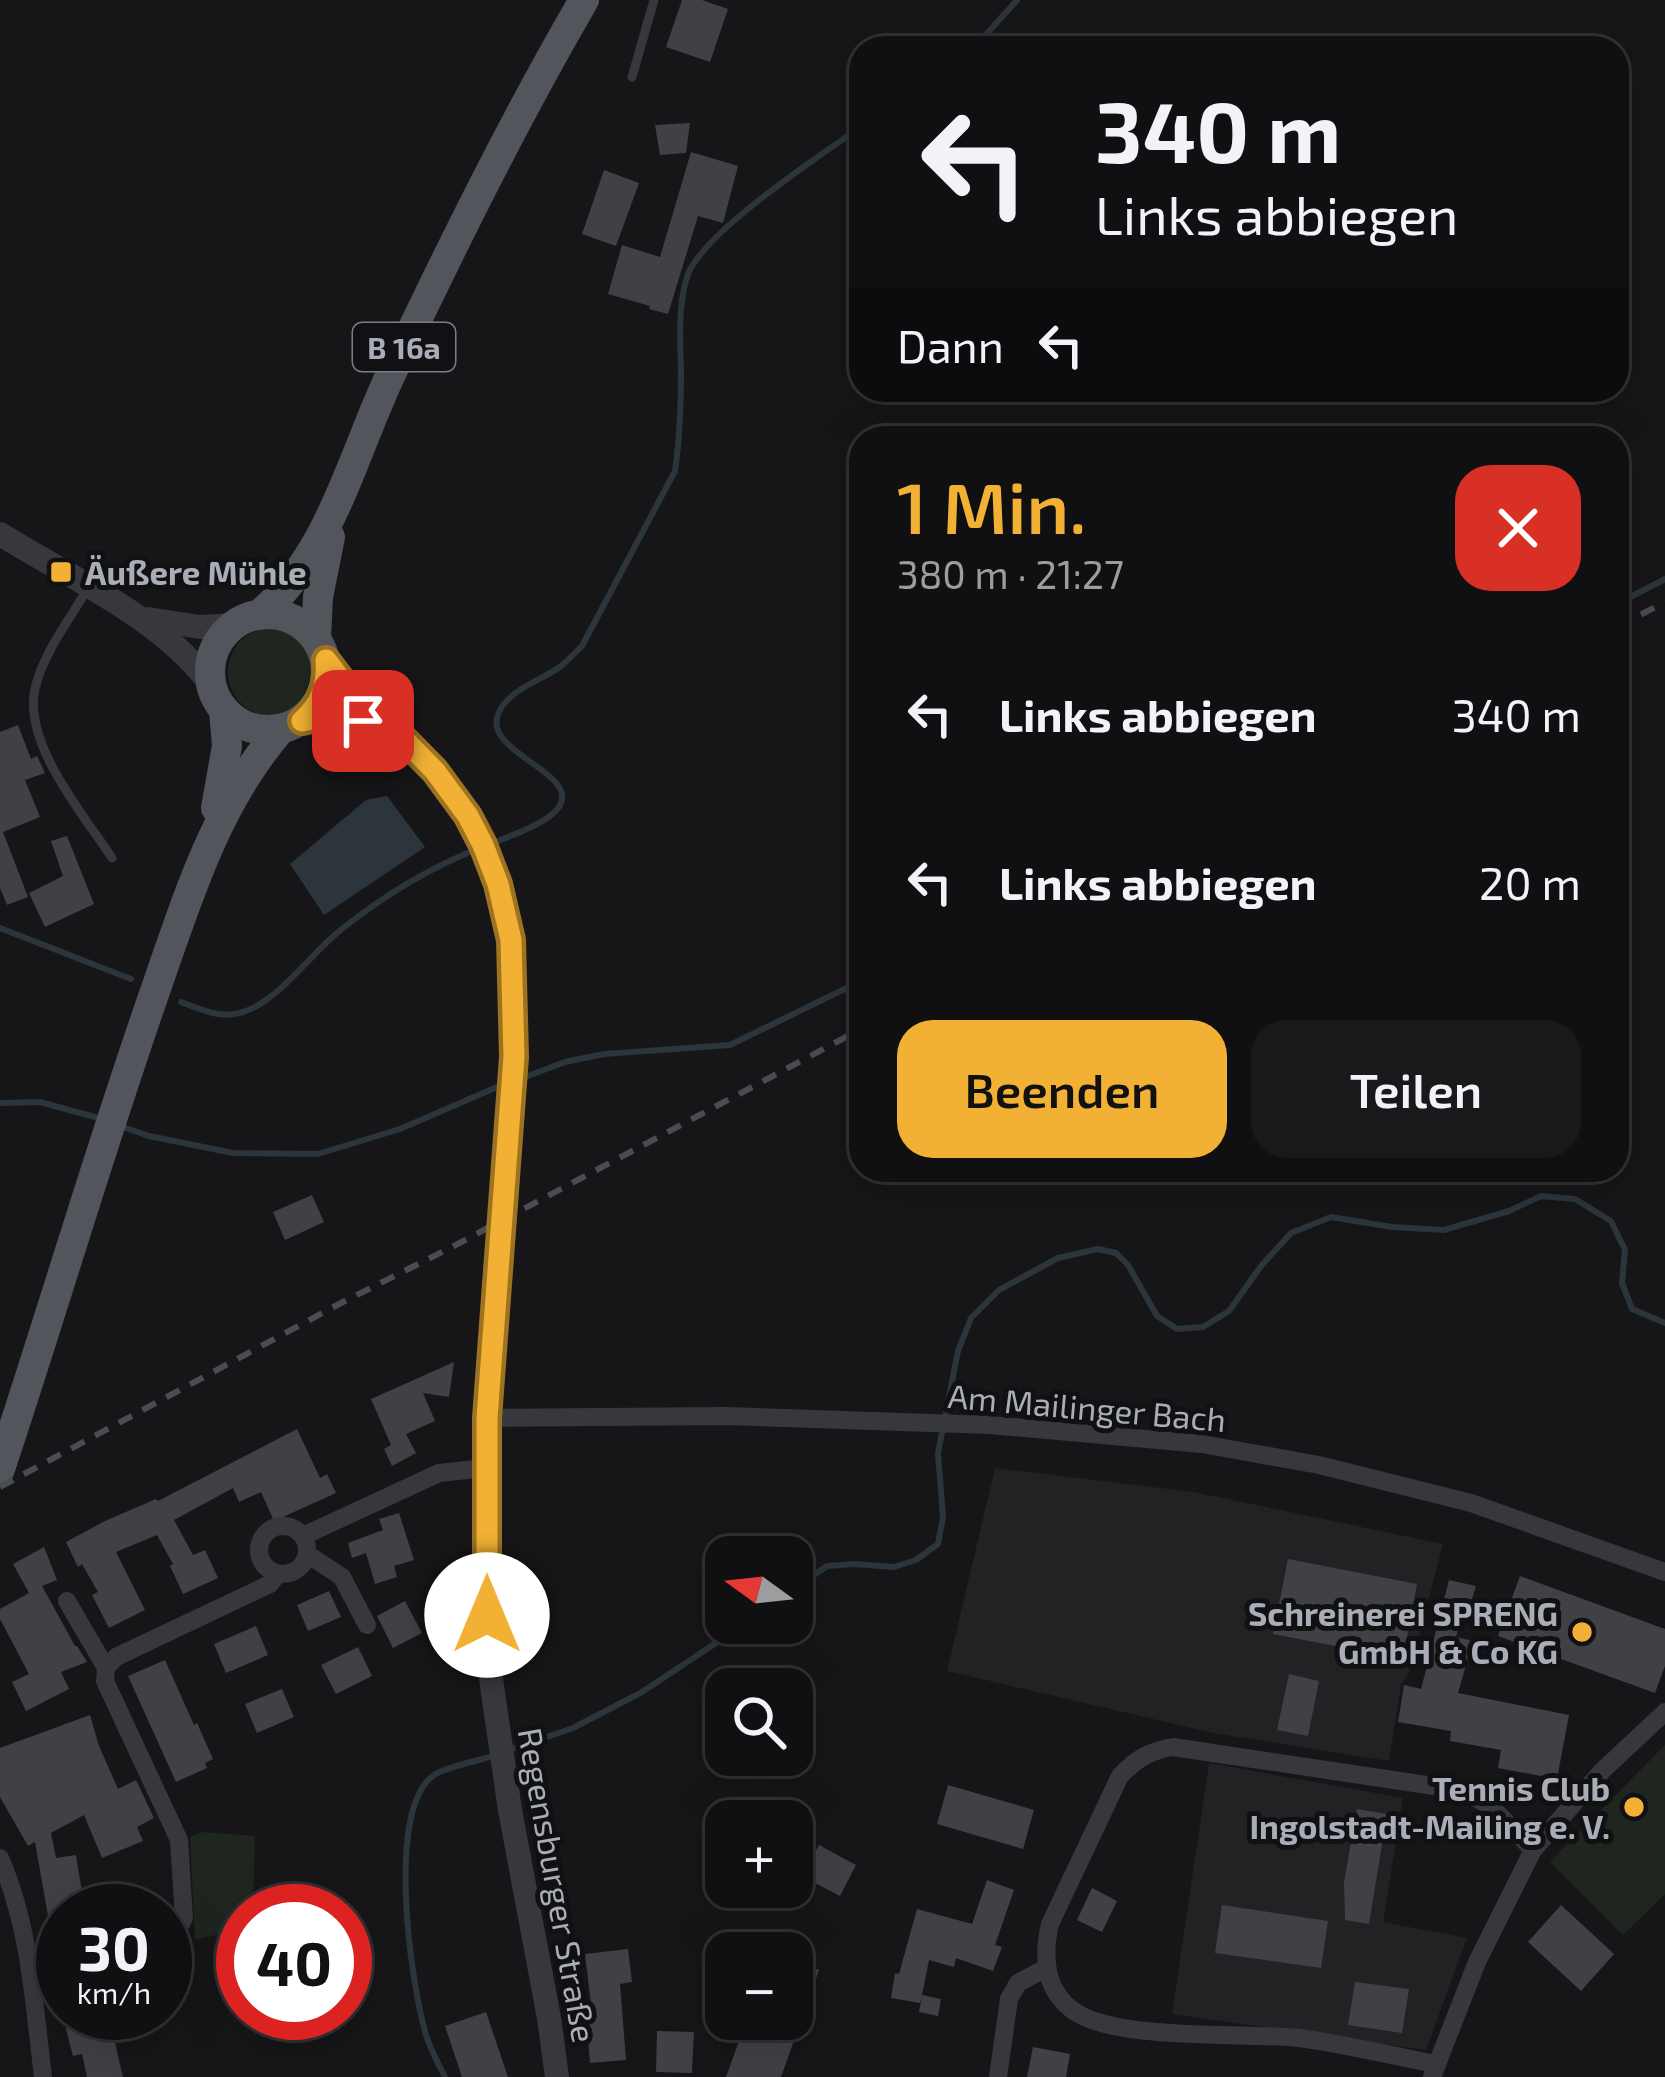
<!DOCTYPE html>
<html lang="de">
<head>
<meta charset="utf-8">
<style>
  :root { --surface:#101012; --page:#19191b; --text:#f1f3f6; --muted:#9c9d9f; --line:#303032; --accent:#f2b134 }
  body { margin:0; font-family:"Exo 2",sans-serif; background:var(--page); color:var(--text); height:100vh; display:flex; flex-direction:column; font-size:45px; white-space:nowrap }
  * { box-sizing:border-box; margin:0 }
  p { font-size:39px; color:var(--muted) }
  .icon { flex:none; width:66px; height:66px; fill:none; stroke:currentColor; stroke-width:2; stroke-linecap:round; stroke-linejoin:round }
  .map { position:relative; flex:1; overflow:hidden }
  .sheet { position:absolute; left:849px; top:426px; width:780px; height:756px; display:flex; flex-direction:column; background:var(--surface); border-radius:36px; box-shadow:0 12px 48px #0002,0 0 0 3px var(--line) }
  .sheet>* { flex:none }
  .banner { position:absolute; left:849px; top:36px; width:780px; height:366px; border-radius:36px; box-shadow:0 12px 48px #0002,0 0 0 3px var(--line); background:#101012; color:var(--text); overflow:hidden }
  .needle { width:78px; rotate:285deg }
  .controls { position:absolute; left:705px; top:1536px; display:grid; gap:24px }
  .controls a { display:grid; place-items:center; width:108px; height:108px; border-radius:24px; background:var(--surface); box-shadow:0 12px 48px #0002,0 0 0 3px var(--line); font-size:60px }
  .speed { position:absolute; left:36px; top:1884px; display:flex; gap:24px; font-size:60px; font-weight:700; text-align:center }
  .speed>* { display:grid; place-content:center; width:156px; height:156px; border-radius:50%; background:var(--surface); box-shadow:0 12px 48px #0002,0 0 0 3px var(--line); line-height:1 }
  .speed small { font-size:30px; font-weight:400 }
  .speed .limit { border:18px solid #d22; background:#fff; color:#111 }
  .pin { position:absolute; display:grid; place-items:center; width:102px; height:102px; color:#fff; margin:-51px; border-radius:24px; box-shadow:0 6px 18px #0006 }
  .me { position:absolute; width:132px; margin:-66px; rotate:0deg; stroke-linejoin:round; filter:drop-shadow(0 0 9px #0008) }
  .turn { display:flex; align-items:center; gap:42px; height:252px; padding:0 48px; font-size:54px }
  .turn .icon { width:156px; height:156px; stroke-width:2.5 }
  .turn b { display:block; font-size:84px; line-height:102px }
  .then { display:flex; align-items:center; height:114px; padding:0 48px; background:#0003; gap:24px; font-size:45px }
  .round { display:grid; place-items:center; flex:none; width:126px; height:126px; border-radius:36px; background:var(--page) }
  .overview { display:flex; align-items:center; justify-content:space-between; height:204px; padding:0 48px }
  h1 { font-size:72px; font-weight:600; line-height:90px; color:var(--accent) }
  .button { display:flex; gap:24px; margin-top:auto; padding:24px 48px }
  .button a { flex:1; height:138px; border-radius:36px; background:var(--accent); color:#111; font-size:48px; font-weight:600; line-height:138px; text-align:center }
  .button a+a { background:var(--page); color:var(--text) }
  ul { padding:0; list-style:none }
  li { display:flex; align-items:center; gap:36px; height:168px; padding:0 48px }
  li div { flex:1 }
  li b { display:block; font-size:45px }
  li em { font-style:normal }
  .map>svg:first-child { display:block }
</style>
</head>
<body>
<div class="map">
<svg width="1665" height="2077" viewBox="0 0 1665 2077">
  <rect width="100%" height="100%" fill="#161618"/>
  <g fill="#222225">
    <path d="M 995,1468 L 1194,1492 L 1443,1544 L 1410,1670 L 1401,1686 L 1389,1761 L 1213,1733 L 947,1671 Z"/>
    <path d="M 1209,1763 L 1403,1798 L 1383,1922 L 1467,1938 L 1426,2050 L 1172,2014 Z"/>
  </g>
  <g fill="#1e261f">
    <circle cx="272" cy="672" r="44"/>
    <path d="M 1665,1745 L 1665,1894 L 1623,1935 L 1550,1862 Z"/>
    <path d="M 202,1832 L 255,1836 L 253,1911 L 243,1911 L 243,1928 L 195,1940 L 190,1837 Z"/>
  </g>
  <path fill="#2c353c" d="M 387,796 L 425,847 L 324,915 L 290,864 L 366,800 Z"/>
  <g fill="none" stroke-linecap="round" stroke-linejoin="round">
    <g stroke="#2c353c" stroke-width="6">
      <path d="M 974,48 L 1017,0"/>
      <path d="M 1617,604 L 1665,579"/>
      <path d="M 490,844 C 510,836 532,829 550,816 C 599,779 487,756 497,718 C 504,690 540,682 561,666 C 568,660 575,653 582,646 L 675,471 C 680,438 681,403 681,369 C 680,339 678,306 687,277 C 700,234 821,155 861,127"/>
      <path d="M 0,928 L 131,979"/>
      <path d="M 181,1002 C 198,1008 215,1017 234,1014 C 274,1009 310,953 342,929 C 382,897 430,868 477,849"/>
      <path d="M 517,1080 L 565,1062 L 604,1054 L 730,1045 L 861,981"/>
      <path d="M 0,1103 L 40,1102 L 102,1119"/>
      <path d="M 120,1126 L 149,1136 L 233,1153 L 318,1154 L 400,1129 L 504,1084"/>
      <path d="M 792,1590 L 827,1566 L 854,1564 L 894,1567 L 916,1560 L 938,1544 L 943,1517 L 938,1453 L 958,1351 L 971,1318 L 999,1290 L 1058,1258 L 1098,1249 L 1116,1253 L 1128,1265 L 1157,1316 L 1177,1329 L 1203,1327 L 1229,1311 L 1261,1266 L 1291,1233 L 1331,1217 L 1392,1227 L 1444,1230 L 1509,1211 L 1541,1196 L 1575,1199 L 1611,1221 L 1625,1250 L 1622,1283 L 1632,1309 L 1665,1323"/>
      <path d="M 509,1750 L 573,1728 L 642,1692 L 746,1623"/>
      <path d="M 445,2077 C 438,2063 430,2049 426,2035 C 411,1984 385,1809 434,1775 C 445,1767 482,1760 496,1755"/>
    </g>
  </g>
  <g fill="#404145">
    <path d="M 682,0 L 702,0 L 728,9 L 710,62 L 666,47 Z"/>
    <path d="M 690,123 L 686,153 L 660,155 L 655,125 Z"/>
    <path d="M 691,152 L 738,166 L 723,223 L 698,216 L 668,314 L 649,309 L 650,306 L 608,294 L 622,245 L 660,257 Z"/>
    <path d="M 604,170 L 639,183 L 616,246 L 582,234 Z"/>
    <path d="M 18,725 L 31,759 L 37,756 L 45,773 L 25,780 L 40,817 L 3,832 L 28,897 L 7,905 L 0,888 L 0,732 Z"/>
    <path d="M 67,836 L 94,904 L 45,927 L 29,893 L 63,876 L 51,841 Z"/>
    <path d="M 312,1195 L 324,1222 L 285,1240 L 273,1212 Z"/>
    <path d="M 454,1362 L 449,1397 L 423,1393 L 435,1421 L 406,1434 L 416,1453 L 392,1466 L 384,1449 L 391,1445 L 371,1399 Z"/>
    <path d="M 297,1429 L 320,1478 L 327,1474 L 336,1493 L 274,1521 L 261,1492 L 239,1502 L 233,1488 L 174,1520 L 193,1555 L 205,1550 L 218,1578 L 183,1594 L 170,1566 L 173,1564 L 157,1535 L 116,1552 L 145,1610 L 109,1628 L 92,1595 L 98,1592 L 82,1564 L 78,1567 L 66,1542 L 105,1521 L 156,1499 L 158,1501 Z"/>
    <path d="M 399,1513 L 414,1560 L 394,1566 L 397,1577 L 375,1584 L 366,1553 L 352,1558 L 348,1543 L 383,1530 L 379,1519 Z"/>
    <path d="M 44,1547 L 57,1580 L 42,1586 L 75,1646 L 77,1646 L 87,1662 L 61,1672 L 69,1689 L 26,1711 L 12,1682 L 29,1674 L 0,1619 L 0,1609 L 29,1593 L 13,1564 Z"/>
    <path d="M 1288,1559 L 1417,1584 L 1403,1659 L 1273,1634 Z"/>
    <path d="M 1520,1576 L 1665,1629 L 1665,1666 L 1655,1693 L 1498,1636 Z"/>
    <path d="M 1449,1580 L 1476,1586 L 1471,1602 L 1465,1600 L 1456,1637 L 1473,1641 L 1458,1693 L 1569,1715 L 1557,1779 L 1498,1768 L 1501,1750 L 1450,1741 L 1451,1731 L 1398,1722 L 1404,1685 L 1421,1689 Z"/>
    <path d="M 329,1591 L 341,1617 L 308,1631 L 297,1605 Z"/>
    <path d="M 405,1601 L 422,1633 L 393,1648 L 377,1616 Z"/>
    <path d="M 256,1626 L 268,1655 L 226,1673 L 214,1644 Z"/>
    <path d="M 358,1647 L 372,1676 L 336,1694 L 321,1665 Z"/>
    <path d="M 165,1660 L 194,1725 L 197,1723 L 213,1759 L 205,1763 L 207,1768 L 176,1782 L 128,1676 Z"/>
    <path d="M 1289,1674 L 1319,1681 L 1308,1736 L 1277,1730 Z"/>
    <path d="M 282,1689 L 294,1717 L 257,1733 L 245,1704 Z"/>
    <path d="M 90,1715 L 99,1746 L 118,1789 L 136,1780 L 154,1818 L 137,1827 L 143,1841 L 102,1858 L 84,1815 L 51,1833 L 56,1858 L 76,1855 L 85,1911 L 63,1911 L 63,1949 L 54,1950 L 35,1842 L 28,1846 L 0,1797 L 0,1748 Z"/>
    <path d="M 948,1785 L 1034,1810 L 1023,1849 L 937,1824 Z"/>
    <path d="M 1357,1809 L 1387,1814 L 1369,1924 L 1345,1920 L 1344,1882 Z"/>
    <path d="M 798,1843 L 815,1852 L 819,1845 L 856,1865 L 840,1896 L 803,1877 L 792,1898 L 792,1854 Z"/>
    <path d="M 987,1880 L 1014,1890 L 995,1945 L 1002,1947 L 993,1971 L 956,1958 L 954,1967 L 929,1960 L 922,1995 L 941,1999 L 938,2016 L 919,2012 L 922,1996 L 920,2003 L 891,1998 L 895,1973 L 899,1974 L 917,1909 L 972,1924 Z"/>
    <path d="M 1092,1888 L 1117,1901 L 1102,1932 L 1077,1920 Z"/>
    <path d="M 1222,1905 L 1328,1921 L 1321,1968 L 1215,1953 Z"/>
    <path d="M 1561,1905 L 1614,1954 L 1581,1991 L 1528,1942 Z"/>
    <path d="M 628,1949 L 632,1982 L 620,1984 L 626,2060 L 590,2063 L 586,2012 L 592,2012 L 585,1954 Z"/>
    <path d="M 792,1960 L 819,1970 L 781,2077 L 726,2077 L 747,2019 L 792,2019 Z"/>
    <path d="M 1355,1982 L 1409,1989 L 1402,2033 L 1348,2025 Z"/>
    <path d="M 486,2012 L 508,2077 L 462,2077 L 445,2026 Z"/>
    <path d="M 72,2013 L 108,2013 L 123,2077 L 87,2077 L 82,2054 L 73,2056 L 69,2041 L 66,2028 L 75,2025 Z"/>
    <path d="M 657,2031 L 694,2032 L 692,2073 L 656,2072 Z"/>
    <path d="M 1033,2047 L 1070,2054 L 1066,2077 L 1027,2077 Z"/>
  </g>
  <g fill="none" stroke-linecap="round" stroke-linejoin="round">
    <g stroke="#37383d" stroke-width="9">
      <path d="M 632,77 L 654,0"/>
      <path d="M 88,588 C 70,619 43,653 35,689 C 23,744 83,814 112,858"/>
    </g>
    <g stroke="#37383d" stroke-width="18">
      <path d="M 486,1418 L 726,1416 L 990,1425 L 1202,1444 L 1319,1465 L 1471,1503 L 1665,1572"/>
      <circle cx="283" cy="1550" r="24"/>
      <path d="M 303,1536 L 439,1473 L 486,1468"/>
      <path d="M 307,1554 L 342,1577 L 367,1625"/>
      <path d="M 67,1601 L 106,1668"/>
      <path d="M 0,1858 C 30,1927 34,2004 43,2077"/>
      <path d="M 165,1937 L 176,1933 L 184,1918 L 179,1840 L 105,1681 L 106,1668 L 116,1657 L 270,1584 L 278,1574"/>
      <path d="M 30,1970 L 63,1962"/>
      <path d="M 1435,2064 C 1390,2055 1344,2044 1299,2038 C 1244,2032 1112,2042 1071,2009 C 1044,1988 1043,1955 1050,1924 L 1120,1776 C 1137,1758 1150,1751 1173,1747 L 1454,1789 C 1491,1799 1507,1824 1533,1850"/>
      <path d="M 998,2077 L 1009,1999 L 1018,1983 L 1046,1968"/>
      <path d="M 1432,2077 L 1477,1962 L 1533,1850 L 1602,1771 L 1665,1712"/>
    </g>
    <g stroke="#37383d" stroke-width="24">
      <path d="M 0,534 C 72,579 161,617 212,686"/>
      <path d="M 148,619 L 200,627 L 235,625"/>
      <path d="M 325,660 L 345,685 L 377,712 L 435,771 L 468,816 L 483,845 L 498,884 L 511,940 L 514,1057 L 486,1418 L 488,1658 L 510,1810 L 549,2018 L 557,2077"/>
      <path d="M 301,721 C 332,715 358,719 387,729"/>
    </g>
    <g stroke="#53555c" stroke-width="30">
      <circle cx="268" cy="672" r="58"/>
      <path d="M 259,615 C 331,553 351,459 390,376 C 451,248 513,122 584,0"/>
      <path d="M 316,638 L 318,597 L 330,537"/>
      <path d="M 216,808 L 227,746 L 224,710"/>
      <path d="M 0,1469 C 52,1313 98,1155 152,1000 C 185,906 214,806 280,730"/>
    </g>
    <g stroke="#4a4c52" stroke-width="6" stroke-dasharray="15 12" stroke-linecap="butt">
      <path d="M 1617,627 L 1665,602"/>
      <path d="M 0,1487 L 341,1303 L 452,1247 L 861,1029"/>
    </g>
  </g>
  <g fill="none" stroke-linecap="round" stroke-linejoin="round">
    <defs>
      <path id="route" d="M 363,721 L 326,716 L 302,721 C 321,704 328,685 326,660 L 345,685 L 377,712 L 435,771 L 468,816 L 483,845 L 498,884 L 511,940 L 514,1057 L 487,1418 L 487,1615"/>
    </defs>
    <use href="#route" stroke="#9d7322" stroke-width="30"/>
    <use href="#route" stroke="#f2b134" stroke-width="21"/>
  </g>
  <g fill="#f2b134" stroke="#111113" stroke-width="4.5">
    <rect x="49" y="560" width="24" height="24" rx="6"/>
    <circle cx="1582" cy="1632" r="12"/>
    <circle cx="1634" cy="1807" r="12"/>
  </g>
  <g text-anchor="middle" dominant-baseline="central" stroke-width="10" stroke-linejoin="round" paint-order="stroke">
    <rect fill="#111113" stroke="#7b7e86" stroke-width="3" x="353" y="323" width="102" height="48" rx="9"/>
    <g font-size="30" font-weight="bold" fill="#a8adb8">
      <text x="404" y="347">B 16a</text>
    </g>
    <g font-size="33" font-weight="bold" fill="#a8adb8" stroke="#111113" text-anchor="end">
      <text x="85" y="572" text-anchor="start">Äußere Mühle</text>
      <text x="1558" y="1613">Schreinerei SPRENG<tspan x="1558" dy="38">GmbH &amp; Co KG</tspan></text>
      <text x="1610" y="1788">Tennis Club<tspan x="1610" dy="38">Ingolstadt-Mailing e. V.</tspan></text>
    </g>
    <g font-size="33" fill="#a8adb8" stroke="#111113">
      <text transform="translate(1087 1407) rotate(5)">Am Mailinger Bach</text>
      <text transform="translate(558 1885) rotate(80)">Regensburger Straße</text>
    </g>
  </g>
</svg>
<div class="controls">
<a><svg class="needle" viewBox="-14 -14 28 28"><path d="M0-13l5 13h-10z" fill="#e53935"/><path d="M0 13l5-13h-10z" fill="#9c9d9f"/></svg></a>
<a><svg class="icon" aria-label="search" viewBox="0 0 24 24"><circle cx="10" cy="10" r="6"/><path d="M15 15l6 6"/></svg></a>
<a>+</a>
<a>−</a>
</div>
<div class="speed"><div>30<small>km/h</small></div><div class="limit">40</div></div>
<div class="pin" style="left:363px;top:721px;background:#d93025"><svg class="icon" aria-label="arrive" viewBox="0 0 24 24"><path d="M6 21V4h12l-3 4 3 4H6"/></svg></div>
<svg class="me" style="left:487px;top:1615px" viewBox="-20 -20 40 40"><circle r="19" fill="#fff"/><path d="M0-13L10 11 0 6-10 11z" fill="#f2b134"/></svg>
<div class="banner">
<div class="turn"><svg class="icon" aria-label="left" viewBox="0 0 24 24"><path d="M17 20v-9H6M10 6l-5 5 5 5"/></svg><div><b>340 m</b>Links abbiegen</div></div>
<div class="then">Dann<svg class="icon" aria-label="left" viewBox="0 0 24 24"><path d="M17 20v-9H6M10 6l-5 5 5 5"/></svg></div>
</div>
<section class="sheet">
<div class="overview"><div><h1>1 Min.</h1><p>380 m · 21:27</p></div><a class="round" style="background:#d93025;color:#fff"><svg class="icon" aria-label="close" viewBox="0 0 24 24"><path d="M6 6l12 12M18 6L6 18"/></svg></a></div>
<ul>
<li><svg class="icon" aria-label="left" viewBox="0 0 24 24"><path d="M17 20v-9H6M10 6l-5 5 5 5"/></svg><div><b>Links abbiegen</b></div><em>340 m</em></li>
<li><svg class="icon" aria-label="left" viewBox="0 0 24 24"><path d="M17 20v-9H6M10 6l-5 5 5 5"/></svg><div><b>Links abbiegen</b></div><em>20 m</em></li>
</ul>
<div class="button"><a>Beenden</a><a>Teilen</a></div>
</section>
</div>
</body>
</html>
